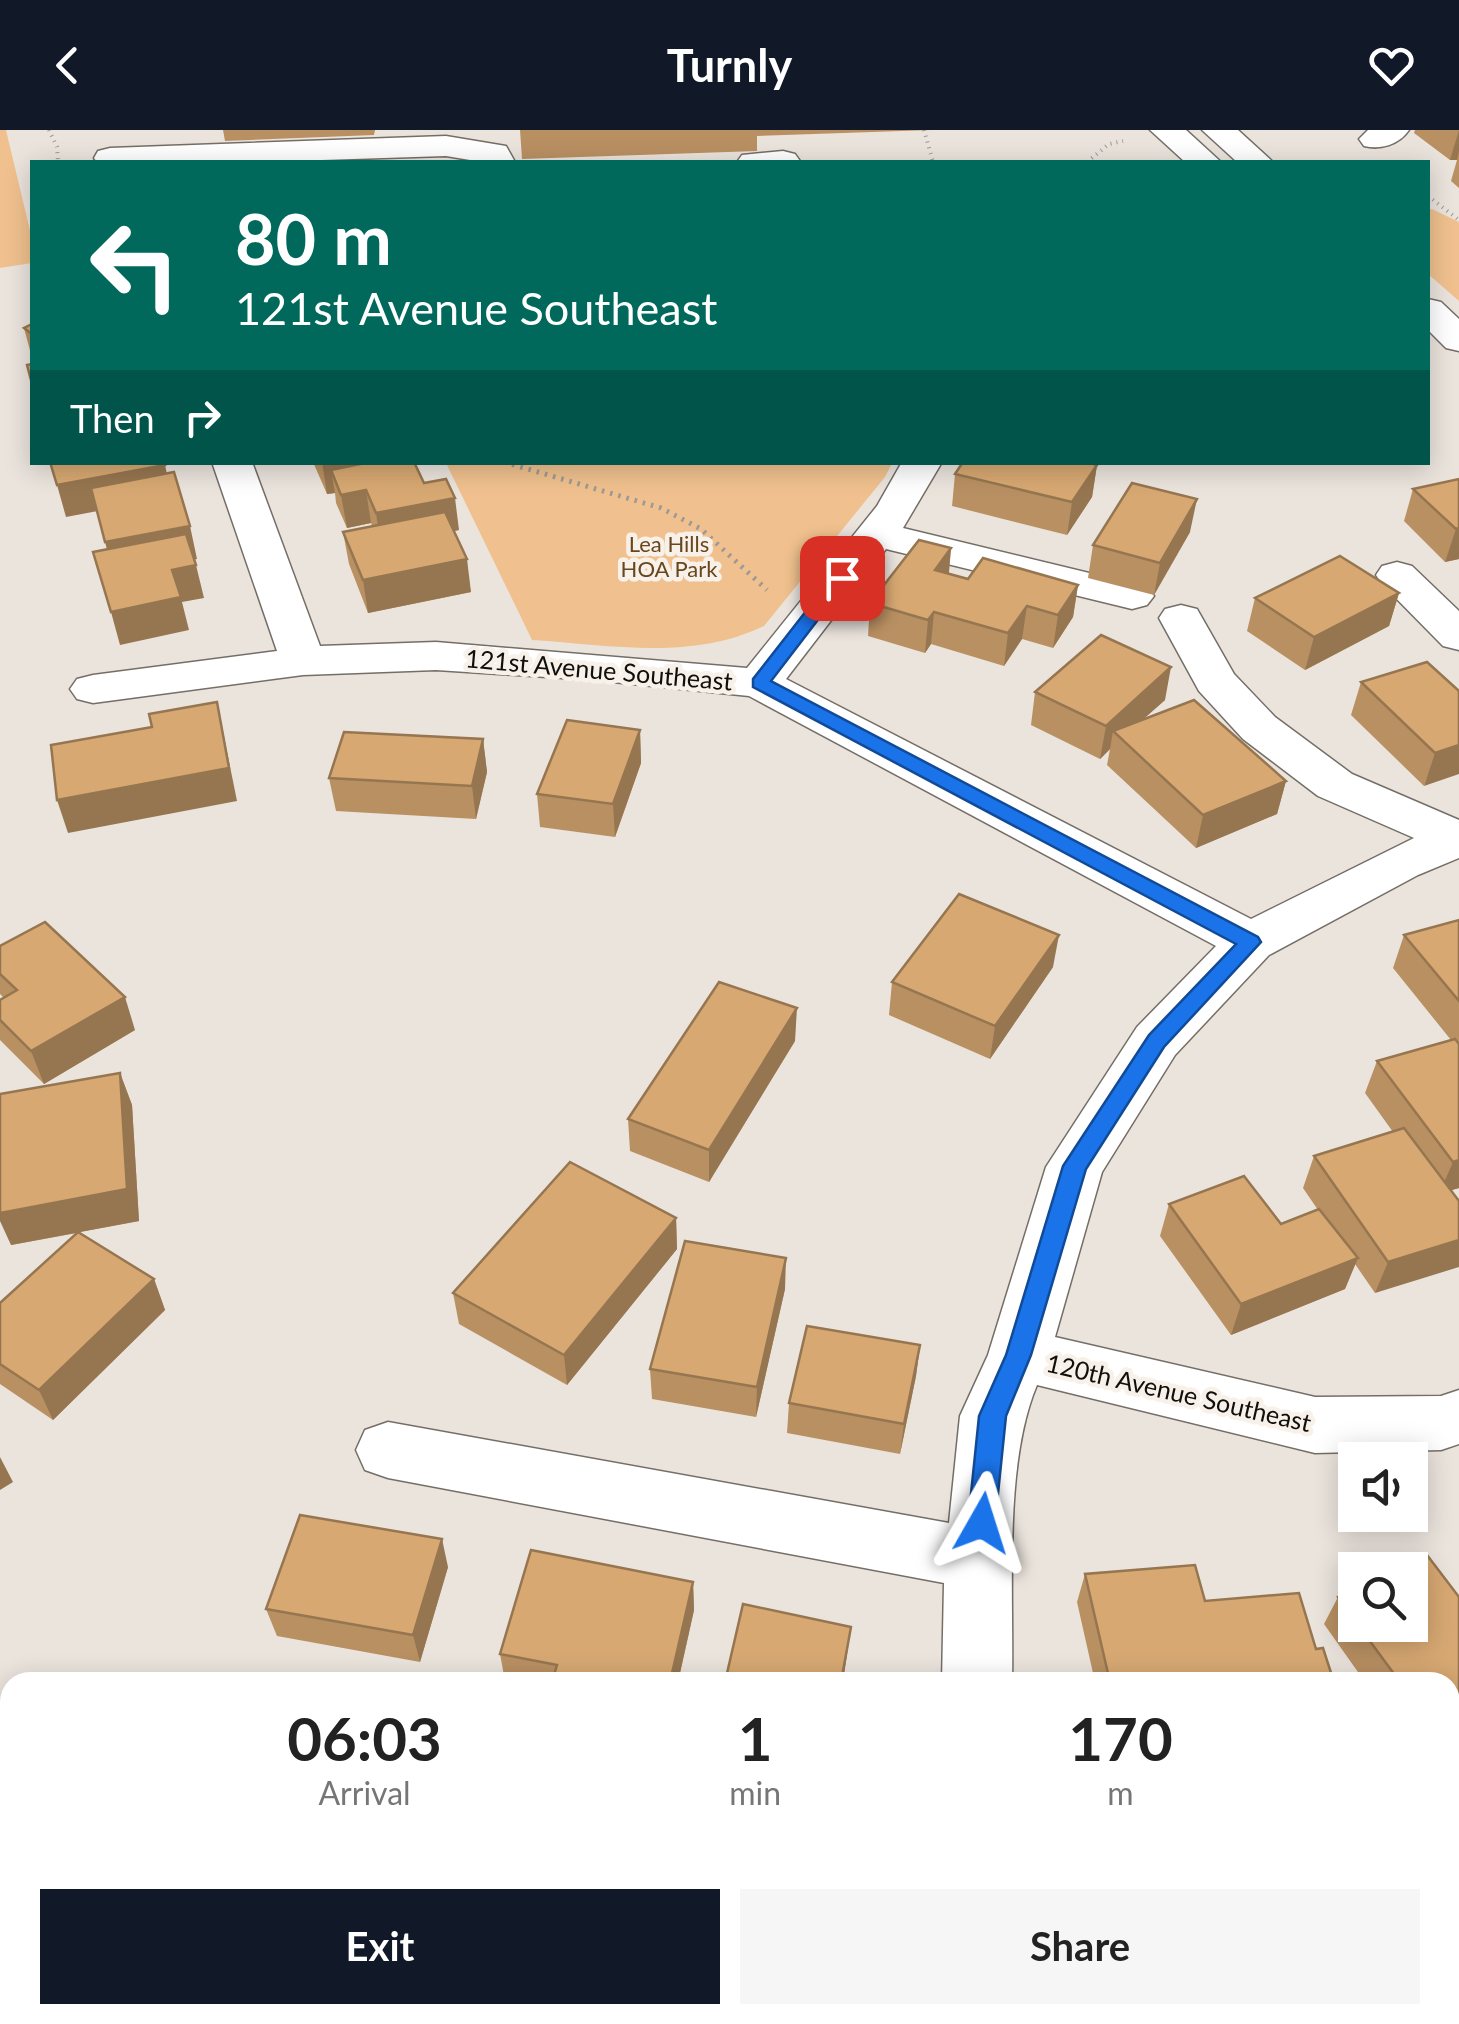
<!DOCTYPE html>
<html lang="en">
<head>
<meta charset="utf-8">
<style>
  :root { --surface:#fff; --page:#f6f6f6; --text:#222; --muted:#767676; --accent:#111827 }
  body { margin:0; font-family:Lato,sans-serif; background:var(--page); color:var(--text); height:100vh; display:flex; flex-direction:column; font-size:38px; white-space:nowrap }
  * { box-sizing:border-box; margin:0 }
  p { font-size:32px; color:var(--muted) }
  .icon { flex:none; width:55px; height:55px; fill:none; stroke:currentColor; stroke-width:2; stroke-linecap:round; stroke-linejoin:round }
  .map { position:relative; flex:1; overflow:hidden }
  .sheet { position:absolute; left:0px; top:1542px; width:1460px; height:352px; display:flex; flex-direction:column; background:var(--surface); border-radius:30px 30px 0 0; box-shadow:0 5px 25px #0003 }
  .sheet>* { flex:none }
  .guide { position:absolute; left:30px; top:30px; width:1400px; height:305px; border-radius:0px; box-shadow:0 5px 25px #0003; background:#00695c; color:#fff; overflow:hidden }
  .tools { position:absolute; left:1338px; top:1312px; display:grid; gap:20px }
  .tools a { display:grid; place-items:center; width:90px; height:90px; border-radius:0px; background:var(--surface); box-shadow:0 5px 25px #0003; font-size:50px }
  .pin { position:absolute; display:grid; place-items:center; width:85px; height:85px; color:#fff; margin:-42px; border-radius:20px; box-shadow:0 5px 15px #0006 }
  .me { position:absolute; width:110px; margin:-55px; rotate:6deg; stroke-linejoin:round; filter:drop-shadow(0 0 8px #0008) }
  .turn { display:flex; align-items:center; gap:35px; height:210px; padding:0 40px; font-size:45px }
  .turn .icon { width:130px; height:130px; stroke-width:2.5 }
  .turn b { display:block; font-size:70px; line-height:85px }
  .then { display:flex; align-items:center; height:95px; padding:0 40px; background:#0003; gap:20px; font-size:38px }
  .eta { display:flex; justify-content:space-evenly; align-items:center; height:170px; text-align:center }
  .eta b { font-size:60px; font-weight:700; line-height:70px }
  .cta { display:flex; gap:20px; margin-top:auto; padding:20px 40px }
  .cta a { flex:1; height:115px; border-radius:0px; background:var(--accent); color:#fff; font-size:40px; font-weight:700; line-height:115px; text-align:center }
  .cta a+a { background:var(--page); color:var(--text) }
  header { display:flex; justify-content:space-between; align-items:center; height:130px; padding:0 40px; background:var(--accent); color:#fff; font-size:45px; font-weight:700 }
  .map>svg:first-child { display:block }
</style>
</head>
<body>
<header><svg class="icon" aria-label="back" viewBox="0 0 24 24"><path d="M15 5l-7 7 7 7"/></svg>Turnly<svg class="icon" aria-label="heart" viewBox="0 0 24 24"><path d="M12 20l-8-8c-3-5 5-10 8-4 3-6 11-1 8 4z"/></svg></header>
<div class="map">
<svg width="1459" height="1894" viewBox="0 0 1459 1894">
  <rect width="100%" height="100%" fill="#ebe4dd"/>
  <g fill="#f0c18e">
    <path d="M 0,0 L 6,0 L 32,109 L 32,133 L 0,138 Z"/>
    <path d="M 1432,79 L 1459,92 L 1459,171 L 1428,144 L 1428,80 Z"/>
    <path d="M 446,333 L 892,333 L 885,347 L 764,496 C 691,531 611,515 532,510 Z"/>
  </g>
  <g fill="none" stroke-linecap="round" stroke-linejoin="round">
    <defs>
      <g id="minor">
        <path d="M 1150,0 L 1186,0 L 1221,32 L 1185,32 Z"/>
        <path d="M 1202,0 L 1238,0 L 1273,32 L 1237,32 Z"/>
        <path d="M 1368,0 L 1409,0 C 1399,15 1380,20 1364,16 L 1359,9 Z"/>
        <path d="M 446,6 L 506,16 L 515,32 L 482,32 L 446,26 L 260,32 L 97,32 L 94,28 L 98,21 L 110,18 Z"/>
        <path d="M 783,21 L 795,24 L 800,31 L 737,32 L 742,25 Z"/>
        <path d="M 1428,169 L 1441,172 L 1459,189 L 1459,221 L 1446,218 L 1428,200 Z"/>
        <path d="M 212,332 L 252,332 L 320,516 L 436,512 L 747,538 L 877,376 L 902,332 L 942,332 L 903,398 L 1147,457 L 1154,466 L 1147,475 L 1132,479 L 886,419 L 786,549 L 1251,789 L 1414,708 L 1318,666 L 1243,609 L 1199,561 L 1159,488 L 1165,479 L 1181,475 L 1197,479 L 1234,544 L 1275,587 L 1352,644 L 1459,690 L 1459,728 L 1418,745 L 1269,825 L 1175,925 L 1102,1042 L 1055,1207 L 1315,1267 L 1441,1266 L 1459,1260 L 1459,1314 L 1441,1320 L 1315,1323 L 1037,1255 C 1003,1335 1014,1465 1012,1552 L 942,1552 L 944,1453 L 388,1348 L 365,1340 L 356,1320 L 365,1300 L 388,1292 L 949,1393 L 960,1286 L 988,1225 L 1046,1037 L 1137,897 L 1216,816 L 749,566 L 593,550 L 436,540 L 303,545 L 93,573 L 77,569 L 70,559 L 77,549 L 93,545 L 277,521 Z"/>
        <path d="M 1397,432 L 1412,436 L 1459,481 L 1459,520 L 1443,516 L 1382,454 L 1376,445 L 1382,436 Z"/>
        <rect x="1450" y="1691" width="9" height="74"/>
        <path d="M 995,1885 L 1073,1885 L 1075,1894 L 997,1894 Z"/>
      </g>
    </defs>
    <use href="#minor" stroke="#746e67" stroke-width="3"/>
    <g stroke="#9e9994" stroke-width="4" stroke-dasharray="1 5" stroke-linecap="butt">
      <path d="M 49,0 L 57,17 L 58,32"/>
      <path d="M 924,0 L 933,32"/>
      <path d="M 924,32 L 957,32"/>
      <path d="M 1087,32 L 1109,14 L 1123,11"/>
      <path d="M 1428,66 L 1459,90"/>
    </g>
    <path stroke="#9e9994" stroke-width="5" stroke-dasharray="2.5 6" stroke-linecap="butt" d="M 504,332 L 661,378 L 701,399 L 767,460"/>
    <use href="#minor" fill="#fff" fill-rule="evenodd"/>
  </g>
  <g fill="#b99062">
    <path d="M 223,0 L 375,0 L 374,5 L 225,11 Z"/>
    <path d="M 520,0 L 931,0 L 757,6 L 757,21 L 522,29 Z"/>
    <path d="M 1415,0 L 1459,0 L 1459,58 L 1451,51 L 1457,30 L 1450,30 L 1414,3 Z"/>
    <path d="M 32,194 L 32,228 L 24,198 Z"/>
    <path d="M 313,332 L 414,332 L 424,353 L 459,400 L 454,401 L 471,462 L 368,483 L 349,434 L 343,402 L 372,396 L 371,393 L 347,398 L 336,373 L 335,363 L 327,364 Z"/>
    <path d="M 1097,335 L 1092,367 L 1067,405 L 952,376 L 955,344 Z"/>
    <path d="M 1459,349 L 1459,429 L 1445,432 L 1404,391 L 1413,359 Z"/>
    <path d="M 1190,402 L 1154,465 L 1088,448 L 1093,415 Z"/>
    <path d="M 951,418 L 949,443 L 968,449 L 1078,455 L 1073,487 L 1053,518 L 1022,509 L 1004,536 L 931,514 L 925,523 L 868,506 L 870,473 Z"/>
    <path d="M 1399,463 L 1389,496 L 1305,540 L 1247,501 L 1255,468 Z"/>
    <path d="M 1361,552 L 1459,561 L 1424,656 L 1351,585 Z"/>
    <path d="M 1035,562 L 1165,570 L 1141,591 L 1286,651 L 1277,684 L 1196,718 L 1107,635 L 1110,619 L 1100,629 L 1031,595 Z"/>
    <path d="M 640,600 L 641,633 L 615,707 L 540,697 L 537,664 Z"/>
    <path d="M 483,609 L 487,642 L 476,689 L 336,681 L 329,648 Z"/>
    <path d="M 1459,790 L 1459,1058 L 1451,1060 L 1375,1163 L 1355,1134 L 1345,1159 L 1231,1205 L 1160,1106 L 1169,1074 L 1281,1094 L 1318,1080 L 1303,1058 L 1314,1026 L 1393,1002 L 1365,963 L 1377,931 L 1451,910 L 1393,838 L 1404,805 Z"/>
    <path d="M 0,816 L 135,900 L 44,954 L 0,910 L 0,870 L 4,868 L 0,864 Z"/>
    <path d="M 1053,837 L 990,929 L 889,885 L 892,852 Z"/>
    <path d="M 795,911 L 709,1052 L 630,1021 L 628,989 Z"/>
    <path d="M 120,943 L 132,975 L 139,1091 L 79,1102 L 154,1149 L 165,1180 L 53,1290 L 0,1254 L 0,1173 L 77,1103 L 11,1115 Z"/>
    <path d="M 676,1088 L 677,1119 L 567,1255 L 459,1194 L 453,1163 Z"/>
    <path d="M 785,1159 L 756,1287 L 652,1269 L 650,1239 Z"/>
    <path d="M 920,1215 L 916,1246 L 900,1324 L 787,1303 L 789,1273 Z"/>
    <path d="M 448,1437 L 420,1532 L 277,1506 L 266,1479 Z"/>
    <path d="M 1085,1444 L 1205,1471 L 1316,1519 L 1334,1552 L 1095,1552 L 1077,1472 Z"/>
    <path d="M 693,1452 L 694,1480 L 678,1552 L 515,1552 L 505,1551 L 500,1524 Z"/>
    <path d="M 1355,1459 L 1355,1495 L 1410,1495 L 1459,1467 L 1459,1653 L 1450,1658 L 1450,1552 L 1365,1552 L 1324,1494 L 1338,1467 Z"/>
    <path d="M 1163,1885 L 1308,1885 L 1310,1894 L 1163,1894 L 1162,1888 Z"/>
  </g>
  <g fill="#967650">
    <path d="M 1459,0 L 1459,21 L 1457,30 L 1450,30 Z"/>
    <path d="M 322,332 L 393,332 L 331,340 L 335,363 L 327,364 Z"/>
    <path d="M 165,335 L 172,367 L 66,387 L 57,355 Z"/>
    <path d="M 1097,335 L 1092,367 L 1067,405 L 1072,372 Z"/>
    <path d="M 366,360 L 371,393 L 347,398 L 341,365 Z"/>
    <path d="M 455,368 L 459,400 L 381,416 L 376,383 Z"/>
    <path d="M 1197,369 L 1190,402 L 1154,465 L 1160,433 Z"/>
    <path d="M 190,396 L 197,429 L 114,445 L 105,412 Z"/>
    <path d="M 1459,398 L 1459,429 L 1445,432 L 1456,399 Z"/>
    <path d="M 951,418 L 948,451 L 935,440 Z"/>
    <path d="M 467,429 L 471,462 L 368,483 L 363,450 Z"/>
    <path d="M 196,435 L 204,468 L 182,472 L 189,500 L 120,515 L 111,482 L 172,440 Z"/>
    <path d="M 1078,455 L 1073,487 L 1053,518 L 1058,485 Z"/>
    <path d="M 1399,463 L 1389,496 L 1305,540 L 1314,507 Z"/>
    <path d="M 1027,476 L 1022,509 L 1004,536 L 1008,503 Z"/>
    <path d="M 934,482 L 931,514 L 925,523 L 928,490 Z"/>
    <path d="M 1171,537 L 1165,570 L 1121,609 L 1113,601 L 1110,619 L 1100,629 L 1106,596 Z"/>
    <path d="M 217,572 L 237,671 L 68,703 L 57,670 Z"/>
    <path d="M 640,600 L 641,633 L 615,707 L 613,674 Z"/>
    <path d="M 483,609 L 487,642 L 476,689 L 472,656 Z"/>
    <path d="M 1459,615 L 1459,644 L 1424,656 L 1435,623 Z"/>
    <path d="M 1286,651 L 1277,684 L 1196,718 L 1203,685 Z"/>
    <path d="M 1059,805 L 1053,837 L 990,929 L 995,896 Z"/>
    <path d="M 125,867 L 135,900 L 44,954 L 31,921 Z"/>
    <path d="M 797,878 L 795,911 L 709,1052 L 709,1020 Z"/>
    <path d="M 120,943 L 132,975 L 139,1091 L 11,1115 L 0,1091 L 0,1083 Z"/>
    <path d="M 1459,1030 L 1459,1058 L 1439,1064 L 1453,1032 Z"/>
    <path d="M 676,1088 L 677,1119 L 567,1255 L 564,1225 Z"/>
    <path d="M 1459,1110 L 1459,1137 L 1375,1163 L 1388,1132 Z"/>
    <path d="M 786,1128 L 785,1159 L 756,1287 L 757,1257 Z"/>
    <path d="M 1358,1128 L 1345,1159 L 1231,1205 L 1241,1174 Z"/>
    <path d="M 154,1149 L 165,1180 L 53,1290 L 39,1260 Z"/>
    <path d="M 920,1215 L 916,1246 L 900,1324 L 904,1294 Z"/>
    <path d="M 0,1327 L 13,1352 L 0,1360 Z"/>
    <path d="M 442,1409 L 448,1437 L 420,1532 L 413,1505 Z"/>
    <path d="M 693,1452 L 694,1480 L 678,1552 L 670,1552 Z"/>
    <path d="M 851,1497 L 843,1552 L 841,1552 Z"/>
    <path d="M 1459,1639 L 1459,1653 L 1450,1658 L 1450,1652 Z"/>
    <path d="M 10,1804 L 10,1862 L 0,1882 L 0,1823 Z"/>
    <path d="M 102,1885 L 116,1885 L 117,1894 L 102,1894 Z"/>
  </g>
  <g fill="#d7a872" stroke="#967650" stroke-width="2.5">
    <path d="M 32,194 L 32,204 L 24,198 Z"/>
    <path d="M 32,234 L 32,254 L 27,235 Z"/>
    <path d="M 50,332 L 164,332 L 165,335 L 57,355 Z"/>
    <path d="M 370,332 L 414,332 L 424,353 L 446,349 L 455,368 L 376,383 L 366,360 L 341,365 L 331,340 Z"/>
    <path d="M 963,332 L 1086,332 L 1097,335 L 1072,372 L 955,344 Z"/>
    <path d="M 174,342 L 190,396 L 105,412 L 91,358 Z"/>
    <path d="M 1459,349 L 1459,398 L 1456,399 L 1413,359 Z"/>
    <path d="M 1132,353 L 1197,369 L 1160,433 L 1093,415 Z"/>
    <path d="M 445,382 L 467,429 L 363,450 L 343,402 Z"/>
    <path d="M 186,404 L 196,435 L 172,440 L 181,467 L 111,482 L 93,422 Z"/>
    <path d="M 919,410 L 951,418 L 935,440 L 968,449 L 983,428 L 1078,455 L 1058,485 L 1027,476 L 1008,503 L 934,482 L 928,490 L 870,473 Z"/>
    <path d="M 1340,426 L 1399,463 L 1314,507 L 1255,468 Z"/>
    <path d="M 1101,505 L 1171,537 L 1106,596 L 1035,562 Z"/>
    <path d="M 1427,532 L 1459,561 L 1459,615 L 1435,623 L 1361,552 Z"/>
    <path d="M 1194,570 L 1286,651 L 1203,685 L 1113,601 Z"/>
    <path d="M 217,572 L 229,638 L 57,670 L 51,615 L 152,597 L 149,584 Z"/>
    <path d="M 567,590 L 640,600 L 613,674 L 537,664 Z"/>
    <path d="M 344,602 L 483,609 L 472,656 L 329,648 Z"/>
    <path d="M 959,764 L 1059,805 L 995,896 L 892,852 Z"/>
    <path d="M 1459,790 L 1459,871 L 1404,805 Z"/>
    <path d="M 45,792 L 125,867 L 31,921 L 0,890 L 0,870 L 17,860 L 0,844 L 0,816 Z"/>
    <path d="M 719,852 L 797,878 L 709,1020 L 628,989 Z"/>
    <path d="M 1455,909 L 1459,914 L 1459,1030 L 1453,1032 L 1377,931 Z"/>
    <path d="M 120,943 L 127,1059 L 0,1083 L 0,964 Z"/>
    <path d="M 1404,998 L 1459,1071 L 1459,1110 L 1388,1132 L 1314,1026 Z"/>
    <path d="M 570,1032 L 676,1088 L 564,1225 L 453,1163 Z"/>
    <path d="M 1244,1046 L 1281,1094 L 1319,1079 L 1358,1128 L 1241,1174 L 1169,1074 Z"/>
    <path d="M 78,1102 L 154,1149 L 39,1260 L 0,1234 L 0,1173 Z"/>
    <path d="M 685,1111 L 786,1128 L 757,1257 L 650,1239 Z"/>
    <path d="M 807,1196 L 920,1215 L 904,1294 L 789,1273 Z"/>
    <path d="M 300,1385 L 442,1409 L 413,1505 L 266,1479 Z"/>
    <path d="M 531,1420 L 693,1452 L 670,1552 L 552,1552 L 557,1535 L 500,1524 Z"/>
    <path d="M 1427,1425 L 1459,1467 L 1459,1634 L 1450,1621 L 1450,1552 L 1400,1552 L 1358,1495 L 1410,1495 L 1410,1440 L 1394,1440 Z"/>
    <path d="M 1195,1435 L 1205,1471 L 1299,1463 L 1316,1519 L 1323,1518 L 1334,1552 L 1251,1552 L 1248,1545 L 1225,1547 L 1227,1552 L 1110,1552 L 1085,1444 Z"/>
    <path d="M 1355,1459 L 1355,1491 L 1338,1467 Z"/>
    <path d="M 743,1474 L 851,1497 L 841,1552 L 725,1552 Z"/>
    <path d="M 0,1743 L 10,1746 L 10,1804 L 0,1823 Z"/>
    <path d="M 1459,1880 L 1459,1894 L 1358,1894 L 1357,1890 L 1406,1885 L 1450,1885 L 1450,1881 Z"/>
    <path d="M 23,1885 L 102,1885 L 102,1894 L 0,1894 L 0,1892 Z"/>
    <path d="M 307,1885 L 382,1885 L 429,1888 L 428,1894 L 305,1894 Z"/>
    <path d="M 464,1885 L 600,1885 L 601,1894 L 464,1894 Z"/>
    <path d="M 626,1885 L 900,1885 L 902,1894 L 626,1894 Z"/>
    <path d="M 1177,1885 L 1308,1885 L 1310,1894 L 1178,1894 Z"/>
  </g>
  <path fill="#1a73e8" stroke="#114b97" stroke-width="2.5" d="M 842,442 L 850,448 L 771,551 L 1258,807 L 1261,812 L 1164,917 L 1086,1039 L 1031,1225 L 1006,1286 L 995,1393 L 991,1401 L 982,1405 L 972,1401 L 968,1393 L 979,1286 L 1006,1225 L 1063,1036 L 1149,905 L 1236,814 L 753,557 L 753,549 L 835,444 Z"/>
  <g text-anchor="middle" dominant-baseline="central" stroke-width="9" stroke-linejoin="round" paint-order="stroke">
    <g font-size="22" fill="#68471e" stroke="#f8f1ea">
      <text x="669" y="413">Lea Hills<tspan x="669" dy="25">HOA Park</tspan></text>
    </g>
    <g font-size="25" fill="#110f0c" stroke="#f8f1ea">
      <text transform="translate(599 539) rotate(5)">121st Avenue Southeast</text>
      <text transform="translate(1179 1262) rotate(13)">120th Avenue Southeast</text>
    </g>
  </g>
</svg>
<div class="tools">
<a><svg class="icon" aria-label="sound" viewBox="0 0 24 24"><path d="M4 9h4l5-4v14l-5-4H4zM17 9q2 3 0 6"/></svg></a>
<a><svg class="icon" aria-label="search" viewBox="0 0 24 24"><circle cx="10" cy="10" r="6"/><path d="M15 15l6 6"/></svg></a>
</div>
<div class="pin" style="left:842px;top:448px;background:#d93025"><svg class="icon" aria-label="arrive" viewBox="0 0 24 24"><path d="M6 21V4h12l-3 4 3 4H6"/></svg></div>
<svg class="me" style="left:982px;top:1393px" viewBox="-20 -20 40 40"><path d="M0-17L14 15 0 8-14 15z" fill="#1a73e8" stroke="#fff" stroke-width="4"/></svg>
<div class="guide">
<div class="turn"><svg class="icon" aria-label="left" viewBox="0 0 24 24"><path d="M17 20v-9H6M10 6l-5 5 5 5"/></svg><div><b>80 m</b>121st Avenue Southeast</div></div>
<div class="then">Then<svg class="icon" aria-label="right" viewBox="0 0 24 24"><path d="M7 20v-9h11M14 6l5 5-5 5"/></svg></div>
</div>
<section class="sheet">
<div class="eta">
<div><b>06:03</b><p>Arrival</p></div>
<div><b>1</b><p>min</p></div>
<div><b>170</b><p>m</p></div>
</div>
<div class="cta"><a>Exit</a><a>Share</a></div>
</section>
</div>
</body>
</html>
